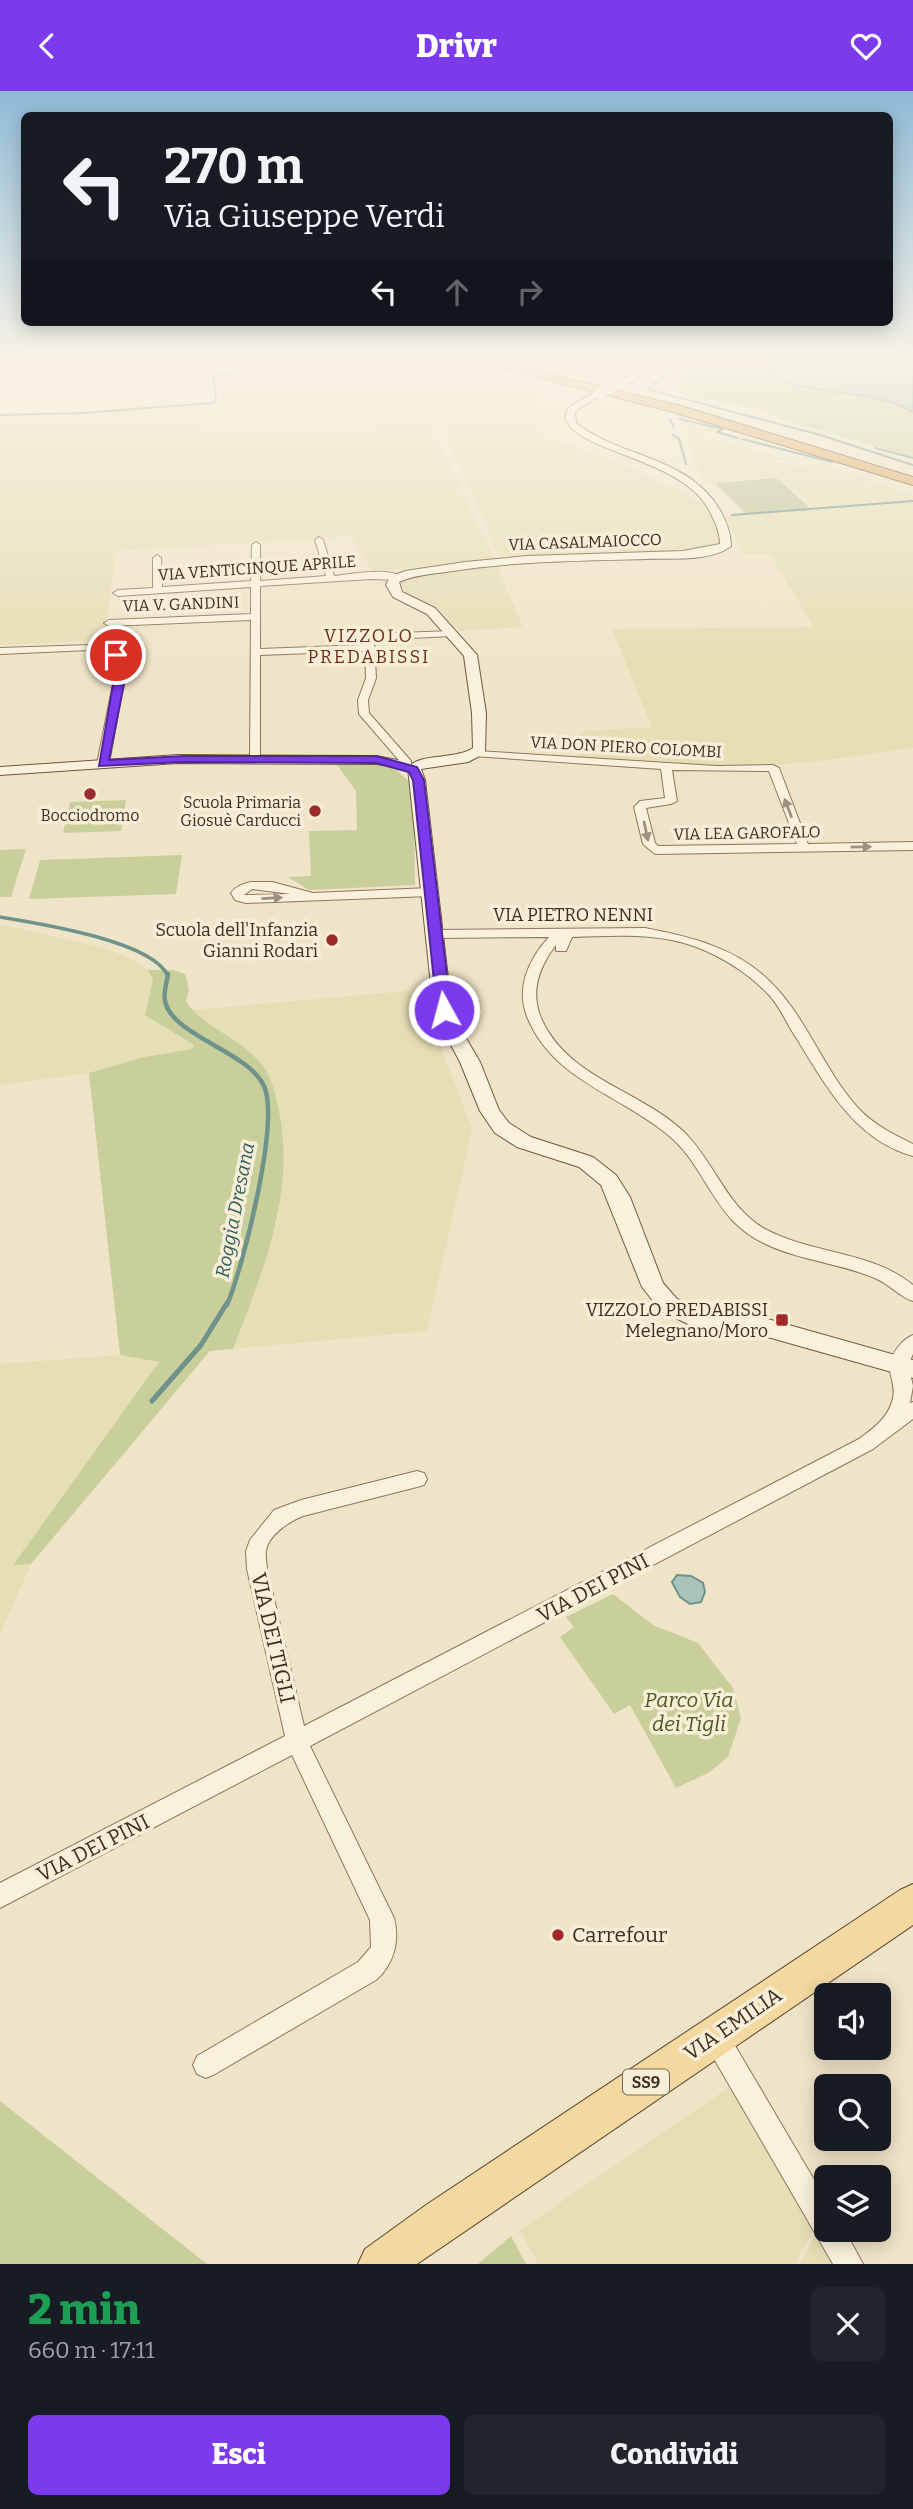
<!DOCTYPE html>
<html lang="it">
<head>
<meta charset="utf-8">
<style>
  :root { --surface:#171b24; --page:#20242c; --text:#f1f3f6; --muted:#9ea1a6; --accent:#7c3aed }
  body { margin:0; font-family:Bitter,serif; background:var(--page); color:var(--text); height:100vh; display:flex; flex-direction:column; font-size:26px; white-space:nowrap }
  * { box-sizing:border-box; margin:0 }
  p { font-size:23px; color:var(--muted) }
  .icon { flex:none; width:38px; height:38px; fill:none; stroke:currentColor; stroke-width:2; stroke-linecap:round; stroke-linejoin:round }
  .map { position:relative; height:2173px; overflow:hidden }
  .sheet { display:flex; flex-direction:column; background:var(--surface); flex:1 }
  .sheet>* { flex:none }
  .banner { position:absolute; left:21px; top:21px; width:872px; height:214px; border-radius:10px; box-shadow:0 4px 18px #0003; background:#171b24; color:var(--text); overflow:hidden }
  .fabs { position:absolute; left:814px; top:1892px; display:grid; gap:14px }
  .fabs a { display:grid; place-items:center; width:77px; height:77px; border-radius:10px; background:var(--surface); box-shadow:0 4px 18px #0003; font-size:35px }
  .pin { position:absolute; display:grid; place-items:center; width:60px; height:60px; color:#fff; margin:-30px; border:4px solid #fff; border-radius:50%; box-shadow:0 2px 7px #0007 }
  .me { position:absolute; width:77px; margin:-38px; rotate:353deg; stroke-linejoin:round; filter:drop-shadow(0 0 5px #0008) }
  .turn { display:flex; align-items:center; gap:24px; height:147px; padding:0 28px; font-size:32px }
  .turn .icon { width:91px; height:91px; stroke-width:2.5 }
  .turn b { display:block; font-size:49px; line-height:60px }
  .lanes { display:flex; align-items:center; height:66px; padding:0 28px; background:#0003; justify-content:center; gap:35px; direction:ltr }
  .lanes .off { opacity:.35 }
  .round { display:grid; place-items:center; flex:none; width:74px; height:74px; border-radius:10px; background:var(--page) }
  .head { display:flex; align-items:center; justify-content:space-between; height:119px; padding:0 28px }
  h1 { font-size:42px; font-weight:800; line-height:52px; color:#1e9e55 }
  .primary-button { display:flex; gap:14px; margin-top:auto; padding:14px 28px }
  .primary-button a { flex:1; height:80px; border-radius:10px; background:var(--accent); color:#fff; font-size:28px; font-weight:800; line-height:80px; text-align:center }
  .primary-button a+a { background:var(--page); color:var(--text) }
  header { display:flex; justify-content:space-between; align-items:center; height:91px; padding:0 28px; background:var(--accent); color:#fff; font-size:32px; font-weight:800 }
  .map>svg:first-child { display:block }
</style>
</head>
<body>
<header><svg class="icon" aria-label="back" viewBox="0 0 24 24"><path d="M15 5l-7 7 7 7"/></svg>Drivr<svg class="icon" aria-label="heart" viewBox="0 0 24 24"><path d="M12 20l-8-8c-3-5 5-10 8-4 3-6 11-1 8 4z"/></svg></header>
<div class="map">
<svg width="913" height="2173" viewBox="0 0 913 2173">
  <rect width="100%" height="100%" fill="#f0e4c8"/>
  <g fill="#e6deb5">
    <path d="M 266,269 L 439,269 L 553,296 L 540,304 L 524,325 L 513,327 L 202,338 L 203,341 L 430,332 L 494,467 L 373,481 L 352,445 L 116,460 L 104,549 L 0,554 L 0,325 L 91,322 L 209,314 L 221,309 L 218,284 L 263,279 L 268,274 Z"/>
    <path d="M 537,269 L 626,269 L 618,278 L 569,277 Z"/>
    <path d="M 681,329 L 716,338 L 701,343 L 788,369 L 695,373 Z"/>
    <path d="M 529,331 L 550,347 L 631,376 L 669,396 L 684,398 L 696,411 L 705,411 L 717,432 L 719,453 L 692,460 L 500,465 L 439,332 Z"/>
    <path d="M 776,371 L 800,375 L 824,372 L 913,404 L 913,409 L 813,416 L 778,386 L 704,391 L 697,374 Z"/>
    <path d="M 913,411 L 913,657 L 820,670 L 754,676 L 577,667 L 577,648 L 582,640 L 652,636 L 612,538 L 814,536 L 770,463 L 743,463 L 725,424 Z"/>
    <path d="M 496,472 L 523,536 L 459,540 L 436,515 L 406,502 L 399,495 L 400,491 L 409,486 Z"/>
    <path d="M 0,833 L 100,856 L 130,867 L 148,879 L 153,888 L 145,924 L 194,954 L 192,959 L 144,966 L 89,982 L 0,994 Z"/>
    <path d="M 419,899 L 472,1038 L 427,1240 L 233,1258 L 260,1188 L 279,1123 L 192,919 Z"/>
    <path d="M 120,1264 L 160,1271 L 14,1473 L 31,1473 L 0,1543 L 0,1273 Z"/>
    <path d="M 731,1995 L 814,2136 L 795,2173 L 538,2173 L 520,2139 Z"/>
    <path d="M 819,2136 L 840,2173 L 800,2173 Z"/>
  </g>
  <g fill="#c9cf9b">
    <path d="M 676,269 L 913,269 L 913,366 L 784,329 L 760,319 L 679,303 Z"/>
    <path d="M 337,674 L 391,674 L 413,694 L 415,794 L 309,799 L 288,786 L 311,785 L 309,740 L 357,739 L 356,700 Z"/>
    <path d="M 126,709 L 121,740 L 63,742 L 70,711 Z"/>
    <path d="M 26,758 L 11,806 L 0,806 L 0,759 Z"/>
    <path d="M 182,764 L 176,803 L 29,808 L 40,769 Z"/>
    <path d="M 148,879 L 173,879 L 185,883 L 189,898 L 186,910 C 203,937 242,947 263,975 C 272,988 276,1005 279,1020 C 296,1103 262,1183 233,1258 L 210,1260 L 31,1473 L 13,1474 L 159,1271 L 120,1264 L 89,982 L 144,966 L 192,958 L 194,954 L 145,924 L 153,888 Z"/>
    <path d="M 613,1503 L 653,1534 L 698,1552 L 733,1597 L 741,1627 L 728,1666 L 710,1681 L 676,1697 L 630,1614 L 614,1623 L 560,1546 L 574,1536 L 566,1526 Z"/>
    <path d="M 0,2010 L 207,2173 L 0,2173 Z"/>
    <path d="M 511,2145 L 526,2173 L 478,2173 Z"/>
  </g>
  <path fill="#bfc49a" d="M 777,387 L 811,418 L 746,423 L 715,392 Z"/>
  <g fill="#a9c4bc" stroke="#6f938a" stroke-width="2">
    <path d="M 788,272 L 913,273 L 913,321 C 869,294 811,310 767,280 L 770,276 Z"/>
    <path d="M 677,1484 L 691,1485 L 703,1492 L 705,1501 L 701,1511 L 690,1513 L 680,1506 L 672,1491 Z"/>
  </g>
  <g fill="none" stroke-linecap="round" stroke-linejoin="round">
    <g stroke="#6f938a" stroke-width="2">
      <path d="M 669,269 L 668,282 L 647,298 L 820,344 L 913,374"/>
      <path d="M 0,324 L 82,322 L 212,312 L 216,309 L 213,285 L 260,278 L 263,275 L 260,269"/>
      <path d="M 670,328 L 674,337"/>
      <path d="M 679,328 L 723,338 L 717,341 L 738,347"/>
      <path d="M 673,344 L 679,348 L 686,373"/>
      <path d="M 742,348 L 832,371"/>
      <path d="M 875,357 L 913,367"/>
      <path d="M 732,424 L 913,410"/>
    </g>
    <path stroke="#6f938a" stroke-width="3.5" d="M 0,826 C 37,832 153,850 168,885"/>
    <path stroke="#6f938a" stroke-width="4.5" d="M 168,883 C 167,891 163,902 165,910 C 172,945 248,960 264,995 C 280,1031 243,1176 227,1214"/>
    <path stroke="#6f938a" stroke-width="5" d="M 152,1310 L 201,1254 L 227,1212"/>
    <defs>
      <g id="street">
        <path d="M 319,446 L 323,449 L 334,485 C 354,483 386,476 403,486 L 399,489 L 371,488 L 260,495 L 260,558 L 365,554 L 364,546 L 369,543 L 454,540 L 456,542 L 451,545 L 374,549 L 376,587 L 368,609 L 369,622 L 411,670 L 411,674 L 403,674 L 359,623 L 358,609 L 366,587 L 365,560 L 260,564 L 260,668 L 255,671 L 250,668 L 251,529 L 109,535 L 104,532 L 109,529 L 251,523 L 251,496 L 118,505 L 113,502 L 118,499 L 153,497 L 153,467 L 157,464 L 161,467 L 162,496 L 251,490 L 252,454 L 256,451 L 260,454 L 260,490 L 326,485 L 315,449 Z"/>
        <path d="M 120,553 L 124,588 L 109,673 L 103,676 L 97,673 L 114,588 L 112,558 L 0,563 L 0,557 Z"/>
        <path d="M 477,660 L 716,675 L 773,674 L 779,677 L 808,753 L 913,751 L 913,759 L 655,763 L 643,753 L 634,716 L 640,710 L 665,707 L 661,678 L 473,665 L 472,663 ZM 672,679 L 769,680 L 797,753 L 658,755 L 655,752 L 646,717 L 671,713 L 677,710 Z"/>
        <path d="M 251,791 L 272,791 L 313,802 L 430,797 L 436,801 L 430,805 L 246,812 L 235,809 L 231,802 C 236,795 243,793 251,791 ZM 252,798 L 291,803 L 244,804 Z"/>
        <path d="M 645,837 C 687,845 730,855 763,884 C 805,920 822,978 859,1018 C 874,1034 895,1044 913,1053 L 913,1065 C 851,1048 822,987 790,937 C 784,926 778,914 770,905 C 748,881 715,861 684,852 C 648,842 609,845 572,846 L 566,860 L 556,860 L 556,854 C 539,876 530,900 541,927 C 568,988 639,998 684,1041 C 714,1070 727,1117 765,1138 C 811,1163 872,1160 913,1194 L 913,1210 C 900,1206 890,1194 877,1188 C 832,1168 772,1169 735,1132 C 709,1106 697,1067 668,1044 C 620,1004 554,989 528,928 C 515,898 528,869 549,846 L 435,847 L 429,843 L 435,839 Z"/>
        <path d="M 913,1244 L 913,1263 L 908,1274 L 913,1295 L 910,1312 L 913,1311 L 913,1328 L 873,1358 L 310,1655 L 394,1827 C 400,1850 394,1873 376,1889 L 215,1983 L 206,1987 L 197,1983 L 193,1974 L 197,1965 L 358,1871 L 371,1856 L 370,1829 L 292,1664 L 0,1817 L 0,1792 L 285,1645 L 247,1478 L 246,1460 L 250,1449 L 274,1419 L 301,1409 L 417,1380 L 424,1382 L 427,1388 L 424,1394 L 417,1396 L 303,1425 C 290,1430 268,1444 266,1460 C 265,1466 267,1473 267,1478 L 304,1635 L 859,1348 C 874,1337 889,1326 893,1307 C 896,1295 889,1285 890,1274 C 891,1262 903,1248 913,1244 Z"/>
        <path d="M 715,1932 L 724,1936 L 826,2109 L 826,2138 L 844,2138 L 863,2173 L 833,2173 L 706,1954 L 702,1945 L 706,1936 Z"/>
      </g>
      <g id="secondary">
        <path d="M 646,269 L 654,269 C 648,283 634,294 619,294 L 619,290 L 641,278 Z"/>
        <path d="M 596,300 L 604,302 L 575,320 L 576,332 C 622,368 687,364 720,419 C 726,430 731,442 731,455 C 711,471 671,467 646,468 C 580,470 512,470 446,481 C 431,483 414,484 399,491 L 402,501 L 435,517 L 477,564 L 486,622 L 485,662 L 468,671 L 421,678 L 425,689 L 450,904 L 456,930 L 480,971 L 499,1019 L 509,1032 L 531,1046 L 593,1066 L 616,1084 L 630,1106 L 663,1192 L 677,1208 L 693,1216 L 764,1227 L 913,1269 L 913,1287 L 764,1245 L 688,1233 L 661,1220 L 642,1196 L 601,1094 L 579,1076 L 517,1056 L 495,1042 L 480,1020 L 460,971 L 438,930 L 432,904 L 408,677 L 376,673 L 178,672 L 0,684 L 0,676 L 178,664 L 376,665 L 408,671 L 409,676 C 420,662 455,669 473,657 L 472,622 L 464,565 L 427,523 L 393,506 L 386,494 L 390,486 L 405,480 L 465,471 L 527,465 L 683,460 L 720,453 C 720,440 714,429 708,417 C 678,366 577,362 565,327 L 568,317 Z"/>
      </g>
      <path id="primary" d="M 913,1793 L 913,1834 L 417,2173 L 358,2173 L 365,2158 L 426,2114 L 900,1799 Z"/>
      <path id="highway" d="M 470,269 L 491,269 L 681,315 L 913,386 L 913,394 L 673,321 Z"/>
    </defs>
    <use href="#street" stroke="#8d765c" stroke-width="2"/>
    <use href="#secondary" stroke="#6f573f" stroke-width="2"/>
    <use href="#primary" stroke="#5b4430" stroke-width="2"/>
    <use href="#highway" stroke="#5b4430" stroke-width="2"/>
    <use href="#street" fill="#faf1dc" fill-rule="evenodd"/>
    <use href="#secondary" fill="#faf1dc" fill-rule="evenodd"/>
    <use href="#primary" fill="#f3d9a0" fill-rule="evenodd"/>
    <use href="#highway" fill="#e0a458" fill-rule="evenodd"/>
    <defs>
      <path id="secondary-bridge" d="M 599,302 L 622,292"/>
    </defs>
    <use href="#secondary-bridge" stroke="#6f573f" stroke-width="10" stroke-linecap="butt"/>
    <use href="#secondary-bridge" stroke="#faf1dc" stroke-width="10"/>
  </g>
  <defs><path id="oneway-solid" d="M-6-.8H1V-3.2L6.5 0L1 3.2V.8H-6Z" transform="scale(1.75)"/></defs>
  <g fill="#9c907e">
    <use href="#oneway-solid" transform="translate(788 717) rotate(-111)"/>
    <use href="#oneway-solid" transform="translate(646 740) rotate(78)"/>
    <use href="#oneway-solid" transform="translate(861 756) rotate(-1)"/>
    <use href="#oneway-solid" transform="translate(272 807) rotate(-3)"/>
  </g>
  <linearGradient id="sky" x2="0" y2="1"><stop stop-color="#8fbad6"/><stop offset="0.47" stop-color="#f8f3e6"/><stop offset="1" stop-color="#f8f3e6" stop-opacity="0"/></linearGradient>
  <rect width="913" height="574" fill="url(#sky)"/>
  <path fill="#7c3aed" stroke="#51269a" stroke-width="2" d="M 116,561 L 121,564 L 125,588 L 109,669 L 184,665 L 376,665 L 417,676 L 424,689 L 451,919 L 449,922 L 439,922 L 437,919 L 413,689 L 409,681 L 376,672 L 184,671 L 99,675 L 114,588 L 111,564 Z"/>
  <g fill="#9e2a2b" stroke="#f7eed8" stroke-width="2.5">
    <circle cx="90" cy="703" r="7"/>
    <circle cx="315" cy="720" r="7"/>
    <circle cx="332" cy="849" r="7"/>
    <rect x="775" y="1222" width="14" height="14" rx="3.5"/>
    <circle cx="558" cy="1844" r="7"/>
  </g>
  <g text-anchor="middle" dominant-baseline="central" stroke-width="7" stroke-linejoin="round" paint-order="stroke">
    <g font-size="16" fill="#3d2e20" stroke="#f7eed8">
      <text transform="translate(585 451) rotate(-2)">VIA CASALMAIOCCO</text>
      <text transform="translate(257 477) rotate(-4)">VIA VENTICINQUE APRILE</text>
      <text transform="translate(181 513) rotate(-2)">VIA V. GANDINI</text>
      <text transform="translate(626 656) rotate(3)">VIA DON PIERO COLOMBI</text>
      <text transform="translate(747 742) rotate(-1)">VIA LEA GAROFALO</text>
    </g>
    <g font-size="16" fill="#3d2e20" stroke="#f7eed8" text-anchor="end">
      <text x="301" y="711">Scuola Primaria<tspan x="301" dy="18">Giosuè Carducci</tspan></text>
      <text x="90" y="724" text-anchor="middle">Bocciodromo</text>
    </g>
    <rect fill="#f7eed8" stroke="#756857" stroke-width="2" x="623" y="1978.5" width="46" height="25" rx="5"/>
    <g font-size="16" font-weight="bold" fill="#3d2e20">
      <text x="646" y="1991">SS9</text>
    </g>
    <g font-size="18" letter-spacing="2" fill="#6b2e1e" stroke="#f7eed8">
      <text x="369" y="545">VIZZOLO<tspan x="369" dy="21">PREDABISSI</tspan></text>
    </g>
    <g font-size="18" fill="#3d2e20" stroke="#f7eed8">
      <text x="573" y="824">VIA PIETRO NENNI</text>
    </g>
    <g font-size="18" fill="#3d2e20" stroke="#f7eed8" text-anchor="end">
      <text x="318" y="839">Scuola dell'Infanzia<tspan x="318" dy="21">Gianni Rodari</tspan></text>
      <text x="768" y="1219">VIZZOLO PREDABISSI<tspan x="768" dy="21">Melegnano/Moro</tspan></text>
    </g>
    <g font-size="19" font-style="italic" fill="#2f5d5a" stroke="#f7eed8">
      <text transform="translate(235 1119) rotate(-79)">Roggia Dresana</text>
    </g>
    <g font-size="21" fill="#3d2e20" stroke="#f7eed8">
      <text transform="translate(593 1497) rotate(-28)">VIA DEI PINI</text>
      <text transform="translate(273 1547) rotate(77)">VIA DEI TIGLI</text>
      <text transform="translate(93 1757) rotate(-27)">VIA DEI PINI</text>
      <text transform="translate(733 1933) rotate(-34)">VIA EMILIA</text>
    </g>
    <g font-size="21" font-style="italic" fill="#4d5a26" stroke="#f7eed8">
      <text x="689" y="1609">Parco Via<tspan x="689" dy="24">dei Tigli</tspan></text>
    </g>
    <g font-size="21" fill="#3d2e20" stroke="#f7eed8" text-anchor="start">
      <text x="572" y="1844">Carrefour</text>
    </g>
  </g>
</svg>
<div class="fabs">
<a><svg class="icon" aria-label="sound" viewBox="0 0 24 24"><path d="M4 9h4l5-4v14l-5-4H4zM17 9q2 3 0 6"/></svg></a>
<a><svg class="icon" aria-label="search" viewBox="0 0 24 24"><circle cx="10" cy="10" r="6"/><path d="M15 15l6 6"/></svg></a>
<a><svg class="icon" aria-label="layers" viewBox="0 0 24 24"><path d="M12 4l9 5-9 5-9-5zM3 14l9 5 9-5"/></svg></a>
</div>
<div class="pin" style="left:116px;top:564px;background:#d93025"><svg class="icon" aria-label="arrive" viewBox="0 0 24 24"><path d="M6 21V4h12l-3 4 3 4H6"/></svg></div>
<svg class="me" style="left:444px;top:919px" viewBox="-20 -20 40 40"><circle r="17" fill="#7c3aed" stroke="#fff" stroke-width="3"/><path d="M0-11L8 9 0 5-8 9z" fill="#fff"/></svg>
<div class="banner">
<div class="turn"><svg class="icon" aria-label="left" viewBox="0 0 24 24"><path d="M17 20v-9H6M10 6l-5 5 5 5"/></svg><div><b>270 m</b>Via Giuseppe Verdi</div></div>
<div class="lanes"><svg class="icon" aria-label="left" viewBox="0 0 24 24"><path d="M17 20v-9H6M10 6l-5 5 5 5"/></svg><svg class="icon off" aria-label="ahead" viewBox="0 0 24 24"><path d="M12 20V5M6 11l6-6 6 6"/></svg><svg class="icon off" aria-label="right" viewBox="0 0 24 24"><path d="M7 20v-9h11M14 6l5 5-5 5"/></svg></div>
</div>
</div>
<section class="sheet">
<div class="head"><div><h1>2 min</h1><p>660 m · 17:11</p></div><a class="round"><svg class="icon" aria-label="close" viewBox="0 0 24 24"><path d="M6 6l12 12M18 6L6 18"/></svg></a></div>
<div class="primary-button"><a>Esci</a><a>Condividi</a></div>
</section>
</body>
</html>
